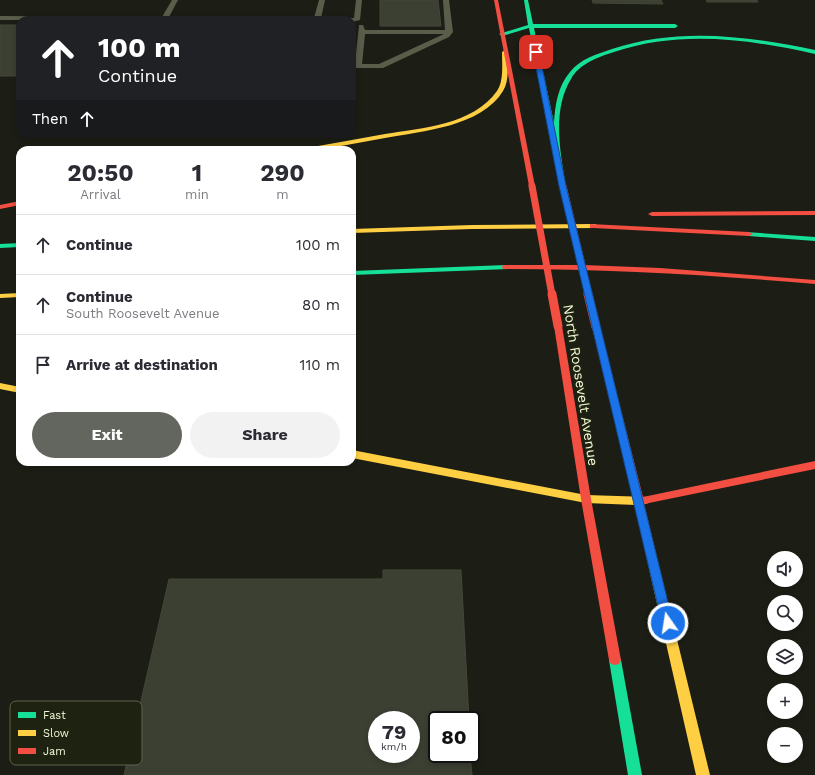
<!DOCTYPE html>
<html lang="en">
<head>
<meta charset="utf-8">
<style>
  :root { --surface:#fff; --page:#f2f2f3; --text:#2b2b33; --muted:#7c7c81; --line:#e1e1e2; --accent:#63665e }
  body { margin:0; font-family:"Work Sans",sans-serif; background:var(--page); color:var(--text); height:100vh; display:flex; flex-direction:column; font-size:15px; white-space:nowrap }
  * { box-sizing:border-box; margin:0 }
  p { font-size:13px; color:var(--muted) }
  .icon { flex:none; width:22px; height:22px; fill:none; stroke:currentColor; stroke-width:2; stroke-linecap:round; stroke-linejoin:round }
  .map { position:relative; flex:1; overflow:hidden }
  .drawer { position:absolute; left:16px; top:146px; width:340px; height:320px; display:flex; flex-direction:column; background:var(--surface); border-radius:12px; box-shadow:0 2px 6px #0003 }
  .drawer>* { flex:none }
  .hud { position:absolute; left:16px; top:16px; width:340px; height:122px; border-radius:12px; box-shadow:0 2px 6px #0003; background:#202124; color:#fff; overflow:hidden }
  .fabs { position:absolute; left:767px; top:551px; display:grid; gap:8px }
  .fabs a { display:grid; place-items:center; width:36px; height:36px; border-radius:50%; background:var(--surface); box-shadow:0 2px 6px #0003; font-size:20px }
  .speed { position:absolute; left:368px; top:711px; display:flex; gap:8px; font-size:20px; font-weight:700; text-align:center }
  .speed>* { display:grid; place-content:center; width:52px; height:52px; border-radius:50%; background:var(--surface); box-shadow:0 2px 6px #0003; line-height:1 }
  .speed small { font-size:10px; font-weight:400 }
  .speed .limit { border:2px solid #111; border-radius:6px; background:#fff; color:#111 }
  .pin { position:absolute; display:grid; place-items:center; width:34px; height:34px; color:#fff; margin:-17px; border-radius:8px; box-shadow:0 2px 6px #0006 }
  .me { position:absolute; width:44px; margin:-22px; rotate:347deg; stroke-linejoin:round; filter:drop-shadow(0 0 3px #0008) }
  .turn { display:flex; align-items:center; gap:14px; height:84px; padding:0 16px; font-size:18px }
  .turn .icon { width:52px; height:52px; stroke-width:2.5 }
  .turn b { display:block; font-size:28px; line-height:34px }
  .then { display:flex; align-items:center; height:38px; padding:0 16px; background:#0003; gap:8px; font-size:15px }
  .eta { display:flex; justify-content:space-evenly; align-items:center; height:68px; text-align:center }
  .eta b { font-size:24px; font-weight:700; line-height:28px }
  .button { display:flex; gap:8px; margin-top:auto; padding:8px 16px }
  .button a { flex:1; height:46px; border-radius:24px; background:var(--accent); color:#fff; font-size:16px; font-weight:700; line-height:46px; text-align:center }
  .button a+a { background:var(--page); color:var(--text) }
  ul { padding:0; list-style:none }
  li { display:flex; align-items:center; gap:12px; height:60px; padding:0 16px; border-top:1px solid var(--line) }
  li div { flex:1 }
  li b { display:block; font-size:15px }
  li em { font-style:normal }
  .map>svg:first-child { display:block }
</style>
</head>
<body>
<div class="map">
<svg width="815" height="775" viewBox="0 0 815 775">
  <rect width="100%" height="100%" fill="#1c1e15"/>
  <g fill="#3c4033" stroke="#434737" fill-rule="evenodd">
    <path d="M 380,0 L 438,0 L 441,26 L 380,26 Z"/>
    <path d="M 592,0 L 661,0 L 663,4 L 593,3 Z"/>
    <path d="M 706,0 L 757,0 L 758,2 L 707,2 Z"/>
    <rect x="0" y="25" width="20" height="51"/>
    <path d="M 383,570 L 461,570 L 469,720 L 437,720 L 437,754 L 470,754 L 472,775 L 124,775 L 169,579 L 383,579 ZM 377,720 L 411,720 L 411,754 L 377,754 Z"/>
  </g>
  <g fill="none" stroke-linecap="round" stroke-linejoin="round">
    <g fill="#5b5d4b" fill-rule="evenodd">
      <path d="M 172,0 L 178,0 L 169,17 L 314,18 L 319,0 L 325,0 L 321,18 L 354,18 L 356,0 L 362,0 L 360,20 L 352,22 L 352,20 L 0,20 L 0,16 L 162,17 Z"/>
      <path d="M 443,0 L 449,0 L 453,32 L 449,37 L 383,68 L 352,68 L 352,64 L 355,64 L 359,25 L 363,25 L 365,30 L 445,30 ZM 365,34 L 444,34 L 379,64 L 362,64 Z"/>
    </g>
    <g fill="#16e098" fill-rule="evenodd">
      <path d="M 524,0 L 528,0 L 533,24 L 675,24 L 678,26 L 675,28 L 534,28 L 554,123 C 555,105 558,86 570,72 C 580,59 597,54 612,49 C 679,27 747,36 815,50 L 815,54 C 748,39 680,30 614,52 C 598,57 579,64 571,79 C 552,110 560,152 566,186 L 563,188 L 560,186 L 529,28 L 502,36 L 499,34 L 528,25 Z"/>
      <path d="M 746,232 L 815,237 L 815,241 L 749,236 L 745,234 Z"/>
      <path d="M 20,243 L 20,247 L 0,248 L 0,244 Z"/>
      <path d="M 506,265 L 509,265 L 510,267 L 509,269 L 352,275 L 352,271 Z"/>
      <path d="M 615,655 L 619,656 L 621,660 L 642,775 L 628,775 L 609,660 L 611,656 Z"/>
    </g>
    <g fill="#ffcf43" fill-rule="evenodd">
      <path d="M 505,50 L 508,52 C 507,64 510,80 503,91 C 481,127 422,131 385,138 C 363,142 341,146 319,150 L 306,150 L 318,146 C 341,142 363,138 385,134 C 422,128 473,125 497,91 C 504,81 502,64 502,52 Z"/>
      <path d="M 593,224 L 596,224 L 596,228 L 472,229 L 352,233 L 352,229 L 472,225 Z"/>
      <path d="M 20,293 L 20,297 L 0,298 L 0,294 Z"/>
      <path d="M 0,383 L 20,387 L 20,393 L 0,389 Z"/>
      <path d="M 352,450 L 586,495 L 649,497 L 650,500 L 649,503 L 644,504 L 710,775 L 696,775 L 635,507 L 636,505 L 586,503 L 352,458 Z"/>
    </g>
    <g fill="#f24e42" fill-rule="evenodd">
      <path d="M 494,0 L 498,0 L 535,186 L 532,188 L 529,186 Z"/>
      <path d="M 20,201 L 20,205 L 0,209 L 0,205 Z"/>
      <path d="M 815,211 L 815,215 L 652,216 L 648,214 L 652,212 Z"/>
      <path d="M 590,224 L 749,232 L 753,234 L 749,236 L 593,228 L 590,228 Z"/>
      <path d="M 503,265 L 583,265 L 660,268 L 815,280 L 815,284 C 712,275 609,269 506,269 L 503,269 L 502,267 Z"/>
      <path d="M 558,323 L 562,326 L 591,499 L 621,660 L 619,664 L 615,665 L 611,664 L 609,660 L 581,499 L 554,326 Z"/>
      <path d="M 596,324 L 600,327 L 643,497 L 815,461 L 815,469 L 644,504 L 645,507 L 644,510 L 640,511 L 636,510 L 592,327 Z"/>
    </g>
    <g stroke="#f24e42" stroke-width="7">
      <path d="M 532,186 L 552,295"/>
      <path d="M 563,186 L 589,295"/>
    </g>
    <g stroke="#f24e42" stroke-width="9">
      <path d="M 552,294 L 558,326"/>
      <path d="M 588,294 L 596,327"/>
    </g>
  </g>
  <path fill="#1a73e8" stroke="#114b97" d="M 536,50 L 539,52 L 566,186 L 673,623 L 672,627 L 668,628 L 663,627 L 662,623 L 559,186 L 533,52 Z"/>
  <g text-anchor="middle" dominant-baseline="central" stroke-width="4" stroke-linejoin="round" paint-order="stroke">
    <g font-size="14" fill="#f3fad7" stroke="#1e2211">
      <text transform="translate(581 385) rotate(81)">North Roosevelt Avenue</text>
    </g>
  </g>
  <rect x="10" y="701" width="132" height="64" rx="6" fill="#1e2211" stroke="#5e634c" stroke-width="1"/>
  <rect x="18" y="712" width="18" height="6" fill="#16e098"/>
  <rect x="18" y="730" width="18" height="6" fill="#ffcf43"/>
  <rect x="18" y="748" width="18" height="6" fill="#f24e42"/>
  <g font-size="11" fill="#f3fad7">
    <text x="43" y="719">Fast</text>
    <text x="43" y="737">Slow</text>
    <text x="43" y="755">Jam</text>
  </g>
</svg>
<div class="fabs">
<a><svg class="icon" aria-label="sound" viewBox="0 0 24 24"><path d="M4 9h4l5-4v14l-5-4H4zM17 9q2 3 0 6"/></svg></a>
<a><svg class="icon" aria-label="search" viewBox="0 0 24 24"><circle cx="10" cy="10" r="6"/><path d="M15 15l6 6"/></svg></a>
<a><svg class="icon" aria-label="layers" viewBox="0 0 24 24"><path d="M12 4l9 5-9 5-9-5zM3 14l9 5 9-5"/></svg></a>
<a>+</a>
<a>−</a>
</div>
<div class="speed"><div>79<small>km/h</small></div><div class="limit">80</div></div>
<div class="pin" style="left:536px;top:52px;background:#d93025"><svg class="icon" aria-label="arrive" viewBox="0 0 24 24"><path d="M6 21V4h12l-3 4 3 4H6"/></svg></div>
<svg class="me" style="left:668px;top:623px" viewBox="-20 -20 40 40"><circle r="17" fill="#1a73e8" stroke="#fff" stroke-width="3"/><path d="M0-11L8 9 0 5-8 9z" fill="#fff"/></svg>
<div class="hud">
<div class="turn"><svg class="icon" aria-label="ahead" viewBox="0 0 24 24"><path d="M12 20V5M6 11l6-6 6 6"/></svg><div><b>100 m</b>Continue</div></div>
<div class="then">Then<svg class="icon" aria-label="ahead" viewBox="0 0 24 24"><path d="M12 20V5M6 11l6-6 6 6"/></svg></div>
</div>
<section class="drawer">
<div class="eta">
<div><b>20:50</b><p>Arrival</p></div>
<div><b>1</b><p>min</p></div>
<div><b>290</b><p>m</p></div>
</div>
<ul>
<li><svg class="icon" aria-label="ahead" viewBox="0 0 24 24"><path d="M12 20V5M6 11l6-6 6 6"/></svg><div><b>Continue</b></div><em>100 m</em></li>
<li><svg class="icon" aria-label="ahead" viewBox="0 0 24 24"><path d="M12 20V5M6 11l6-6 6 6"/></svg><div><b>Continue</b><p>South Roosevelt Avenue</p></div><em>80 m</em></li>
<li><svg class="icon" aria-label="arrive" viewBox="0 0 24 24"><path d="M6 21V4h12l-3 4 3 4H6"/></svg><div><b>Arrive at destination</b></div><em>110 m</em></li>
</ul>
<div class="button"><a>Exit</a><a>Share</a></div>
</section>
</div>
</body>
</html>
